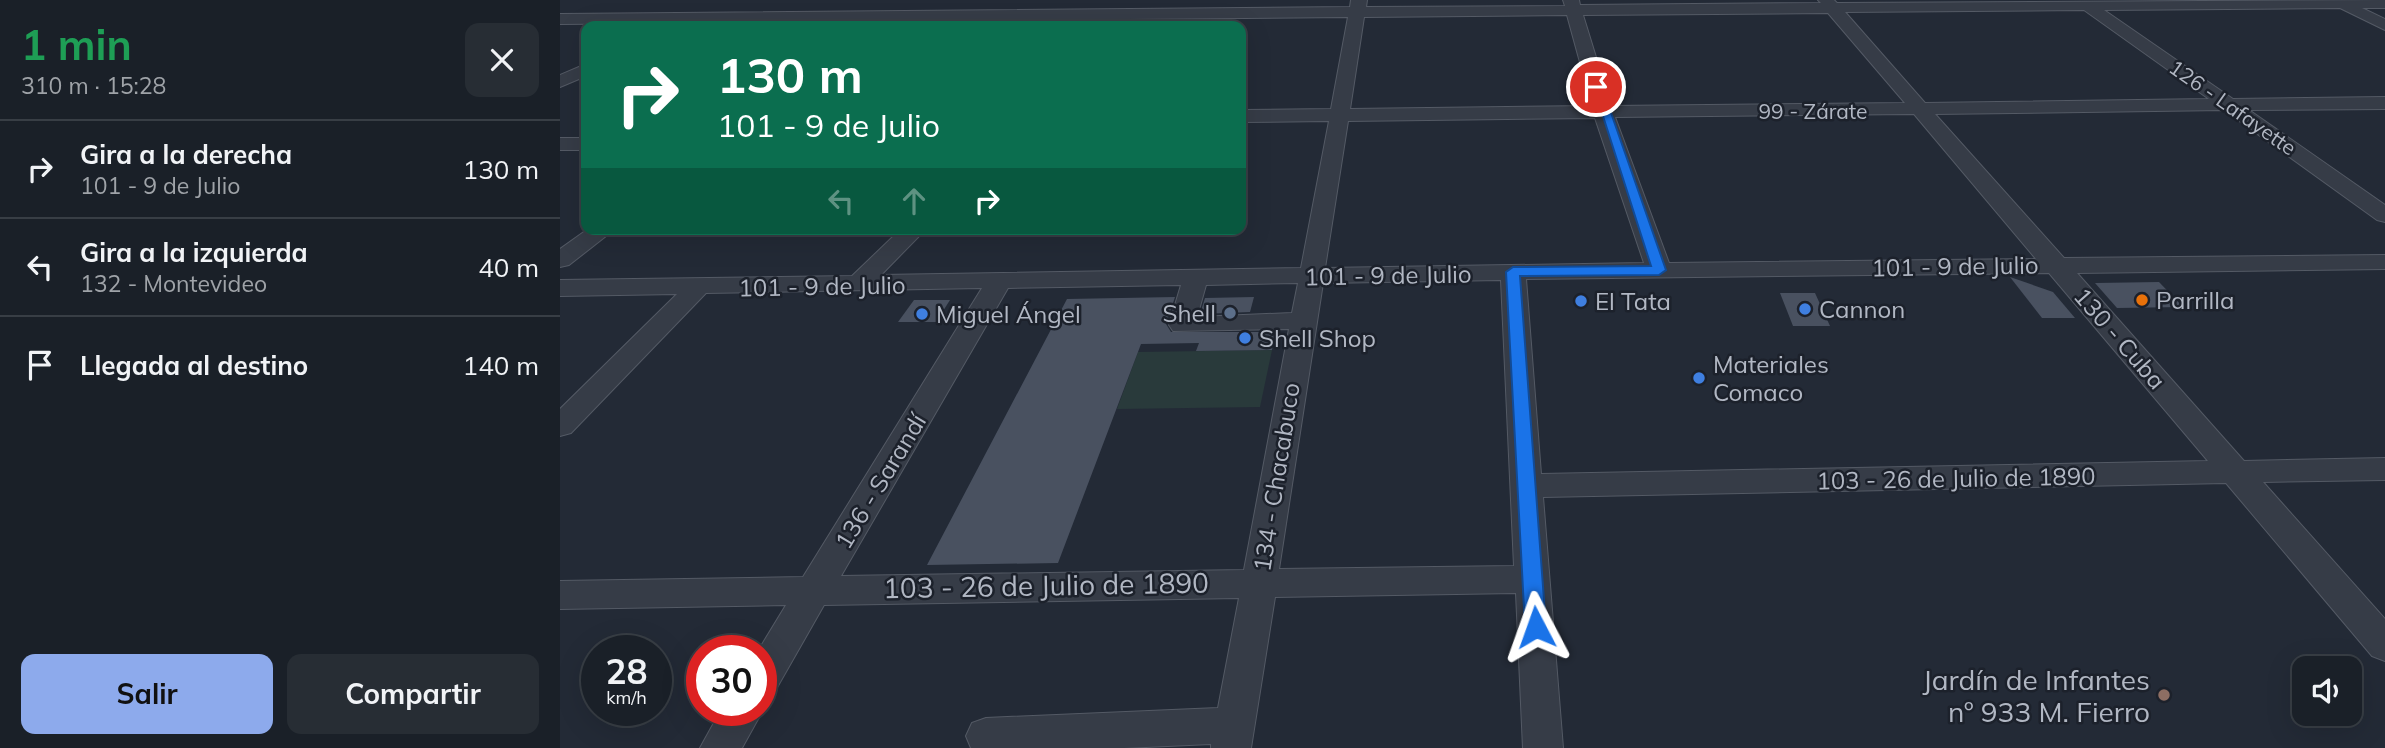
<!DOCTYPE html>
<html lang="es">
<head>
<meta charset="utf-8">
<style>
  :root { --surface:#1a2028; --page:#272d34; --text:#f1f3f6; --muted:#9fa3a8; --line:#383e45; --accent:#8daaec }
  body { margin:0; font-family:Mulish,sans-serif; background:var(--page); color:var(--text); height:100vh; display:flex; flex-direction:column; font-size:26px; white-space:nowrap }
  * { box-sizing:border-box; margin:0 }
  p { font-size:23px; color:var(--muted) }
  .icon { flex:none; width:38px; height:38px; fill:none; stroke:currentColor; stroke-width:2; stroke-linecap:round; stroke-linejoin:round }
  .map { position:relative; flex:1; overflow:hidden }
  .details { display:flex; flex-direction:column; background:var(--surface); width:560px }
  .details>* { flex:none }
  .top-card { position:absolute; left:21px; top:21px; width:665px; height:214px; border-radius:14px; box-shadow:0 7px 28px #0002,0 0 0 2px var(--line); background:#0b6e4f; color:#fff; overflow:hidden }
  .fabs { position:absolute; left:1732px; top:656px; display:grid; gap:14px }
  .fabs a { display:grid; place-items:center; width:70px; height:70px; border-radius:14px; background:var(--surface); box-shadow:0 7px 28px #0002,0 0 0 2px var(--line); font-size:35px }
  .speed { position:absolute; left:21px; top:635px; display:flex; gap:14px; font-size:35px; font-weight:700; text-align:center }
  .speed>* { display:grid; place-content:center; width:91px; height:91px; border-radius:50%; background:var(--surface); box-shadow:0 7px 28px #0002,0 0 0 2px var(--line); line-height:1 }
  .speed small { font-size:18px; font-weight:400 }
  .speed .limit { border:10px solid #d22; background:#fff; color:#111 }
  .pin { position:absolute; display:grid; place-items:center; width:60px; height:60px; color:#fff; margin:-30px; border:4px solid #fff; border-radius:50%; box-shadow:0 2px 7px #0007 }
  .me { position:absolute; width:77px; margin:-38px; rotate:356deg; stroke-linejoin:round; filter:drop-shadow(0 0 5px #0008) }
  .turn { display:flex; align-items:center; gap:24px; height:147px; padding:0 21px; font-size:32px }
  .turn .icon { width:91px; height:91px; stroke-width:2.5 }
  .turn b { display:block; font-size:49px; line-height:60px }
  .lanes { display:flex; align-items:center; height:66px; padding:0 21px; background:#0003; justify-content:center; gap:35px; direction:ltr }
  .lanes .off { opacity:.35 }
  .round { display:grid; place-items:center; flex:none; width:74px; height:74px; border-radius:14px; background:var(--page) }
  .head { display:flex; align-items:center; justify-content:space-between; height:119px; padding:0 21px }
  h1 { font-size:42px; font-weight:700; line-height:52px; color:#1e9e55 }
  .button { display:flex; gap:14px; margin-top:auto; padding:14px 21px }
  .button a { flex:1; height:80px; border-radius:14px; background:var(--accent); color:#111; font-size:28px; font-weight:700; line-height:80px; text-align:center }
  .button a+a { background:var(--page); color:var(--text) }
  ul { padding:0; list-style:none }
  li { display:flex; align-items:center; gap:21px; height:98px; padding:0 21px; border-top:2px solid var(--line) }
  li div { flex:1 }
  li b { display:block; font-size:26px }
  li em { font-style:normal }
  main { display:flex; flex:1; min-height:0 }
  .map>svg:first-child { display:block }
</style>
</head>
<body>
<main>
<section class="details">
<div class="head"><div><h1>1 min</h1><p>310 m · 15:28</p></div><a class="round"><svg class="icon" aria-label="close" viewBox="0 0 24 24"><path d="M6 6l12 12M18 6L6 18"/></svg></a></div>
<ul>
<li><svg class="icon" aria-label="right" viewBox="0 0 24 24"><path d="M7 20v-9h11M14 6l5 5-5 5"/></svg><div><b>Gira a la derecha</b><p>101 - 9 de Julio</p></div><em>130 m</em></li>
<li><svg class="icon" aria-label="left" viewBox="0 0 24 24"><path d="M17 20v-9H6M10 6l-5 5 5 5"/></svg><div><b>Gira a la izquierda</b><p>132 - Montevideo</p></div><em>40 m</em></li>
<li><svg class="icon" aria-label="arrive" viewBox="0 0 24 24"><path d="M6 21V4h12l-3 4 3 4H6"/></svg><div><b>Llegada al destino</b></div><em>140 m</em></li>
</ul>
<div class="button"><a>Salir</a><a>Compartir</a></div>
</section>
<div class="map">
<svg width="1825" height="748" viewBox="0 0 1825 748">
  <rect width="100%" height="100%" fill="#232a36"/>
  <path fill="#293a3b" d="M 712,350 L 700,407 L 557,409 L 578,352 Z"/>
  <g fill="#495160">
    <path d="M 1450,277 L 1493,292 L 1515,318 L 1482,318 Z"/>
    <path d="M 1599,282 L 1623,307 L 1557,308 L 1535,283 Z"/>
    <path d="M 1220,293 L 1255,293 L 1270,326 L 1233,326 Z"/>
    <path d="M 615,297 L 606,324 L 611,332 L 715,332 L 712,350 L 636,351 L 639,343 L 581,344 L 498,563 L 367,565 L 507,299 Z"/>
    <path d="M 694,297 L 690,312 L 640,314 L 645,298 Z"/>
    <path d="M 354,300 L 390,300 L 376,322 L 338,322 Z"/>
  </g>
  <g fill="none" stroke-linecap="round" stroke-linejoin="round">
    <defs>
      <g id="minor">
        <path d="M 791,0 L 807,0 L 806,7 L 1005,6 L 1003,0 L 1019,0 L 1020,5 L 1261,3 L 1258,0 L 1274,0 L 1277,3 L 1825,0 L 1825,8 L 1802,8 L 1825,19 L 1825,30 L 1780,8 L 1544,10 L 1673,99 L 1825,97 L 1825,109 L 1689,110 L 1825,205 L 1825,222 L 1817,220 L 1664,110 L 1375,114 L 1504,258 L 1825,255 L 1825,269 L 1517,273 L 1684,461 L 1825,458 L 1825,480 L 1703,482 L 1825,619 L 1825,661 L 1812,656 L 1666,483 L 983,497 L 1003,748 L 963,748 L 956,593 L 715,597 L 691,748 L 651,748 L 651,744 L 564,748 L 411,748 L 406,736 L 412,723 L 426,718 L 658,708 L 679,598 L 264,605 L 215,691 L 201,695 L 201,651 L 198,651 L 226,605 L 0,609 L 0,581 L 243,577 L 422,288 L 146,293 L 11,433 L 0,436 L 0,409 L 117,294 L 0,296 L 0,280 L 292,276 L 341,229 L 366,229 L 321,275 L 741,268 L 769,121 L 681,122 L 681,110 L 771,109 L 788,17 L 0,24 L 0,14 L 790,7 ZM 1524,10 L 1649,99 L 1365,103 L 1285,12 ZM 1268,13 L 1345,103 L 1051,106 L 1023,15 ZM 1007,15 L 1032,106 L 790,109 L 804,17 ZM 1354,114 L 1476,259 L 1109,263 L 1055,117 ZM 1035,118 L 1084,263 L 765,268 L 788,121 ZM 1489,273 L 1648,461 L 981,474 L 966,279 ZM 941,280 L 954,566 L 719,569 L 763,283 ZM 738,283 L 732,313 L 637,317 L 646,285 ZM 621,285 L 609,325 L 613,331 L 729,329 L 684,570 L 281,576 L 448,288 Z"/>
        <path d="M 26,64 L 26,76 L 0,87 L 0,75 Z"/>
        <rect x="0" y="138" width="26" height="12"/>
        <path d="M 28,229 L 55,229 L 9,265 L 0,267 L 0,249 Z"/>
        <path d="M 201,707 L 203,710 L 182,748 L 140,748 L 161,710 L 201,710 Z"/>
      </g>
    </defs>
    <use href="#minor" stroke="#545a65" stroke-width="2"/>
    <use href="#minor" fill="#363c47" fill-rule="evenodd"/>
  </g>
  <path fill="#1a73e8" stroke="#114b97" stroke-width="2" d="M 1033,85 L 1042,87 L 1106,270 L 1099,275 L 960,276 L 986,627 L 983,633 L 976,636 L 968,633 L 965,627 L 946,272 L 953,267 L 1091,266 Z"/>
  <circle fill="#e8710a" stroke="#1c212b" stroke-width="2.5" cx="1582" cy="300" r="7"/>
  <g fill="#3f7fe0" stroke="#1c212b" stroke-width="2.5">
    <circle cx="1021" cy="301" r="7"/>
    <circle cx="1245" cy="309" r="7"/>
    <circle cx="362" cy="314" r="7"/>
    <circle cx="685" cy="338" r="7"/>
    <circle cx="1139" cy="378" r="7"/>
  </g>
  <circle fill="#5c6f8a" stroke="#1c212b" stroke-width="2.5" cx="670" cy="313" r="7"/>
  <circle fill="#8d6e63" stroke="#1c212b" stroke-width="2.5" cx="1604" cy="695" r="7"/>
  <g text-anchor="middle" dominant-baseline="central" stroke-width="5" stroke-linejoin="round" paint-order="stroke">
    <g font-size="21" fill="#b1b7c3" stroke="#1c212b">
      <text transform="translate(1673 107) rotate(35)">126 - Lafayette</text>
      <text x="1253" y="111">99 - Zárate</text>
    </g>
    <g font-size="24" fill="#b1b7c3" stroke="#1c212b">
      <text transform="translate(1395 266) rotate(-1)">101 - 9 de Julio</text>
      <text transform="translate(828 275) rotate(-1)">101 - 9 de Julio</text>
      <text transform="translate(262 286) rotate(-1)">101 - 9 de Julio</text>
      <text transform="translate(1560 338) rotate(49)">130 - Cuba</text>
      <text transform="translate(716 477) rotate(-81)">134 - Chacabuco</text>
      <text transform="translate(1396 478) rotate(-1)">103 - 26 de Julio de 1890</text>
      <text transform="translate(320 481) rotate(-59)">136 - Sarandí</text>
    </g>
    <g font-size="24" fill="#b1b7c3" stroke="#1c212b" text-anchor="start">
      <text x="1596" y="300">Parrilla</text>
      <text x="1035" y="301">El Tata</text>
      <text x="1259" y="309">Cannon</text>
      <text x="656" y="313" text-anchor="end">Shell</text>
      <text x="376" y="314">Miguel Ángel</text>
      <text x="699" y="338">Shell Shop</text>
      <text x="1153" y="364">Materiales<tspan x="1153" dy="28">Comaco</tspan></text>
    </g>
    <g font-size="28" fill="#b1b7c3" stroke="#1c212b">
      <text transform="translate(486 585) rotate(-1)">103 - 26 de Julio de 1890</text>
    </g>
    <g font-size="28" fill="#b1b7c3" stroke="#1c212b" text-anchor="end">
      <text x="1590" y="679">Jardín de Infantes<tspan x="1590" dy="32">nº 933 M. Fierro</tspan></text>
    </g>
  </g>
</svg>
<div class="fabs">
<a><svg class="icon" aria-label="sound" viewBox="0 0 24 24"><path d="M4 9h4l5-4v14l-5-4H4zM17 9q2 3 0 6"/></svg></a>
</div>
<div class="speed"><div>28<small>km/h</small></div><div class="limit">30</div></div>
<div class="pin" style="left:1036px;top:87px;background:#d93025"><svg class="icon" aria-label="arrive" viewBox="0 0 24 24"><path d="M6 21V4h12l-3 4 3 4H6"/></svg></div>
<svg class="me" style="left:976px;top:627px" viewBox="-20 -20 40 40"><path d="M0-17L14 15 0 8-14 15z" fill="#1a73e8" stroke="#fff" stroke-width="4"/></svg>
<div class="top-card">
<div class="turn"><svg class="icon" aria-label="right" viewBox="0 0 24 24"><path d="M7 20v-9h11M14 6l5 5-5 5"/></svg><div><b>130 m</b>101 - 9 de Julio</div></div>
<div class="lanes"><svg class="icon off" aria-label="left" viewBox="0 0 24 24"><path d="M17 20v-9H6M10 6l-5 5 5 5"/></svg><svg class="icon off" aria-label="ahead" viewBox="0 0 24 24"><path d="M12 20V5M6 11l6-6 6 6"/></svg><svg class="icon" aria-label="right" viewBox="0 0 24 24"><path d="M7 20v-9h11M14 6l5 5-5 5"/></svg></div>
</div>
</div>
</main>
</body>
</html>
